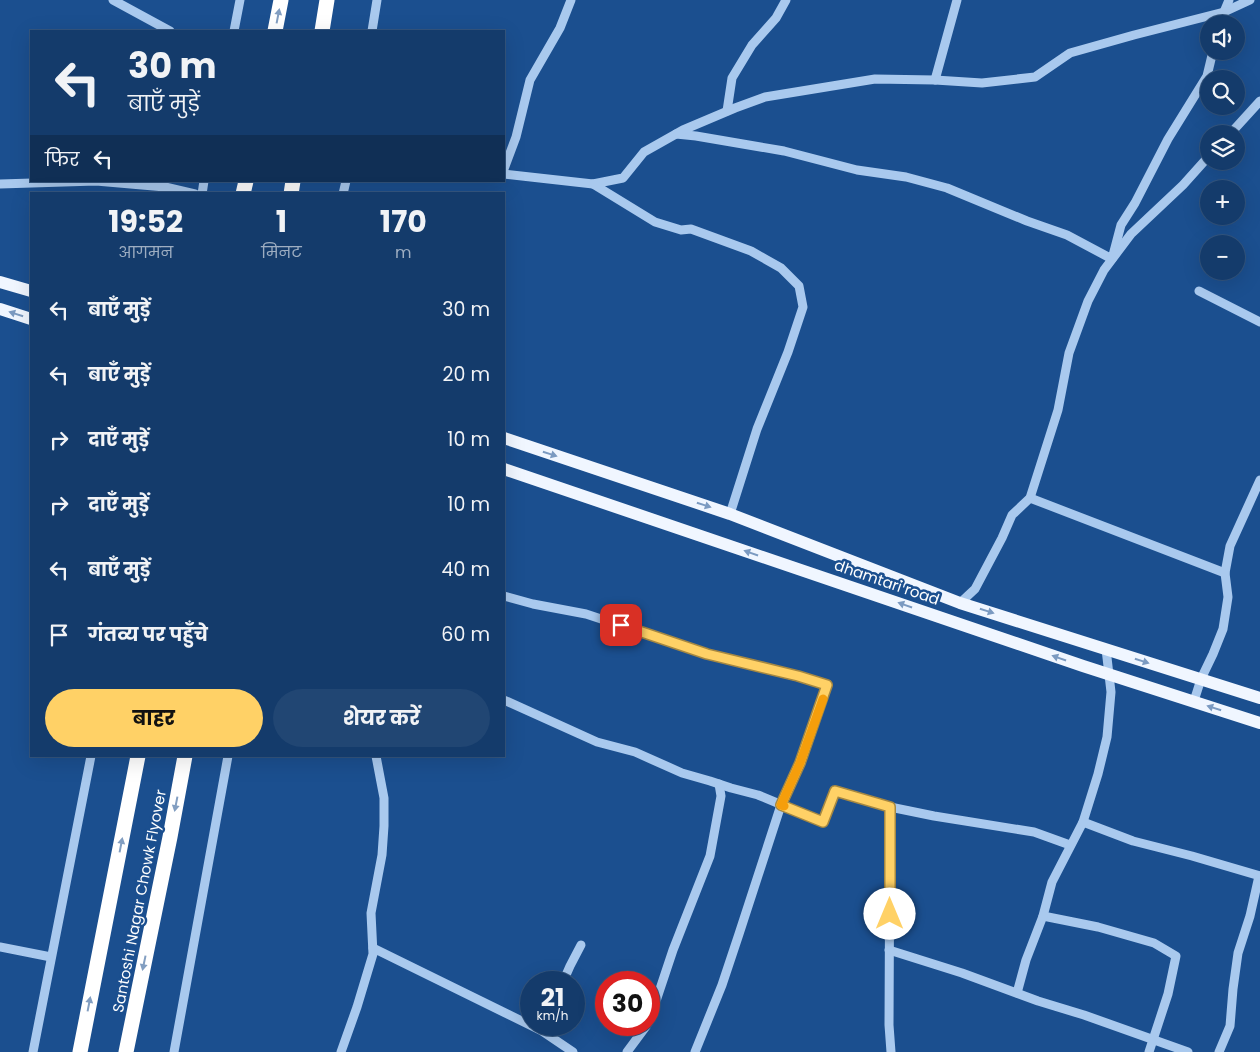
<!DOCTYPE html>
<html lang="hi">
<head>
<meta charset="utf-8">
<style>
  :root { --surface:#143b6b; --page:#214673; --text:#f1f3f6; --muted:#9dadc1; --line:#33557e; --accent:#ffd166 }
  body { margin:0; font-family:Poppins,"Noto Sans Devanagari",sans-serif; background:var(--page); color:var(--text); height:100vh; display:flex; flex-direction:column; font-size:19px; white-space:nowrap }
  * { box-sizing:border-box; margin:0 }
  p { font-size:16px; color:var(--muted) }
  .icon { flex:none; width:28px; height:28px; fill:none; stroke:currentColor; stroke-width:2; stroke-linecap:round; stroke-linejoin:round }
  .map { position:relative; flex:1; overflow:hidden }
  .details { position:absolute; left:30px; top:192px; width:475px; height:565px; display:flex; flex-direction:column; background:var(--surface); border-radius:0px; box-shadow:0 5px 20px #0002,0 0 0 1px var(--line) }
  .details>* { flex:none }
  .hud { position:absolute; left:30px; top:30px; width:475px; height:152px; border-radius:0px; box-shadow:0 5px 20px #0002,0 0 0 1px var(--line); background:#143b6b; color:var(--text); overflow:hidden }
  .controls { position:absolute; left:1200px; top:15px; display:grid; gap:10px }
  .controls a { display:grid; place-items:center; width:45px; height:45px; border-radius:50%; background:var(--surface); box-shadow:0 5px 20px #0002,0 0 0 1px var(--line); font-size:25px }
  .speed { position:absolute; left:520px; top:971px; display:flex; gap:10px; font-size:25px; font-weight:700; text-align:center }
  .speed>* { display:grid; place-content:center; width:65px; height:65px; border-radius:50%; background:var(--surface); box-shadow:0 5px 20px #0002,0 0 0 1px var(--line); line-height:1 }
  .speed small { font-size:12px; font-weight:400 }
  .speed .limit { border:8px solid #d22; background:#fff; color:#111 }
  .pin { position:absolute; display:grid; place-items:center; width:42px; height:42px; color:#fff; margin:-21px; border-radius:10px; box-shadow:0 2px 8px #0006 }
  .me { position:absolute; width:55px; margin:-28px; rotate:0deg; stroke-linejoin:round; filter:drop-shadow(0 0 4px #0008) }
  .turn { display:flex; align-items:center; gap:18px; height:105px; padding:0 15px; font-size:22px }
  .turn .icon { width:65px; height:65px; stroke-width:2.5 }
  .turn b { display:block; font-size:35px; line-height:42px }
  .then { display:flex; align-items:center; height:48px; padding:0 15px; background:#0003; gap:10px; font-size:19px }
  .eta { display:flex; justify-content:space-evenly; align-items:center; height:85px; text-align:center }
  .eta b { font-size:30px; font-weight:700; line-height:35px }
  .primary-button { display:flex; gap:10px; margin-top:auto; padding:10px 15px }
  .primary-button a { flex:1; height:58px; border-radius:30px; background:var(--accent); color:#111; font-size:20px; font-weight:700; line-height:58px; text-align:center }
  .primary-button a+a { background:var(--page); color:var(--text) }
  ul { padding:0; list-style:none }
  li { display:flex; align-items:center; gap:15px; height:65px; padding:0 15px }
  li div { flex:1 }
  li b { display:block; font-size:19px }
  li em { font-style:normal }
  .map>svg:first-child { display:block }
</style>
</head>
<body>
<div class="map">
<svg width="1260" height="1052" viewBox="0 0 1260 1052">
  <rect width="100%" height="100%" fill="#1b4f8f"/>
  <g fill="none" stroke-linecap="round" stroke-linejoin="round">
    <g stroke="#a9c9ee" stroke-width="9">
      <path d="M 113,0 L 170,31"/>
      <path d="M 1220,24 L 1224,12 L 1229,0"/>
      <path d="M 234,31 L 240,0"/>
      <path d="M 372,31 L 377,0"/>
      <path d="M 935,80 L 957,0"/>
      <path d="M 727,111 L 732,78 L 752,45 L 776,18 L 786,0"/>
      <path d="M 676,134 L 696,136 L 784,151 L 857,170 L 906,177 L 947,188 L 1027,221 L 1067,235 L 1112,259 L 1121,225 L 1135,203 L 1168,139 L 1207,76 L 1213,51"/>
      <path d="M 1230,134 L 1260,101"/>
      <path d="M 504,169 L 516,137 L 530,80 L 560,28 L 571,0"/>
      <path d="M 504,174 L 593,184 L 623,178 L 644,152 L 683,130 L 735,108 L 765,97 L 875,79 L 935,80 L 982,83 L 1035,77 L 1070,53 L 1134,35 L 1224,12 L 1250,0"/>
      <path d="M 0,184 L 96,181 L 165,187 L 195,194"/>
      <path d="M 593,184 L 655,222 L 681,230 L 691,229 L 751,251 L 781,268 L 799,286 L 803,307 L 788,352 L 757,429 L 730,514"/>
      <path d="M 202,194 L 204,181"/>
      <path d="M 343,194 L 346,181"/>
      <path d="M 1199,291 L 1260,322"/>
      <path d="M 1030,498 L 1225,573"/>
      <path d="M 504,596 L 533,604 L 586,614 L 707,654 L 798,677 L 827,685 L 800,763 L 781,805 L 739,934 L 722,985 L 695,1052"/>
      <path d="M 960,603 L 975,589 L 1002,538 L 1012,515 L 1030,498 L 1058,410 L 1069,353 L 1088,301 L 1104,270 L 1131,234 L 1183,185 L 1209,156"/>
      <path d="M 504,700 L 597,742 L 635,752 L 682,773 L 710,781 L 731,788 L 758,795 L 823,822 L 835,791 L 890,807 L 934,816 L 1034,832 L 1070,845"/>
      <path d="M 1194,701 L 1201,679 L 1213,654 L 1223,629 L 1228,597 L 1225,573 L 1230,546 L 1260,480"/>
      <path d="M 890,807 L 889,1025 L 891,1052"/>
      <path d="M 1083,822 L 1133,841 L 1192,856 L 1260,876"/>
      <path d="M 1043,916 L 1098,927 L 1154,943 L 1176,956 L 1168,994 L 1149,1052"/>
      <path d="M 0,947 L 51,957"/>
      <path d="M 373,948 L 542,1031 L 573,1052"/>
      <path d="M 889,950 L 962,973 L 1038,1001 L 1084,1015 L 1188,1052"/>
      <path d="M 563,982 L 570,966 L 581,945"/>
      <path d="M 1017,993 L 1026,960 L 1043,916 L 1052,882 L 1083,822 L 1098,774 L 1107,737 L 1111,692 L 1106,649"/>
      <path d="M 649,1022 L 673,950 L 710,856 L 721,796 L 719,784"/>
      <path d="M 33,1052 L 91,756"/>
      <path d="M 174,1052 L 228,756"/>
      <path d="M 341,1052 L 357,1007 L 373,954 L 371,913 L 382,855 L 384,826 L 384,798 L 376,756"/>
      <path d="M 627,1052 L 647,1025"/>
      <path d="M 1219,1052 L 1230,1026 L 1233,989 L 1238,953 L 1250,916 L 1259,876"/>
    </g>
    <g stroke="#f0f6ff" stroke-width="12">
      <path d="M 0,282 L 31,291"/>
      <path d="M 0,309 L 31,319"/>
      <path d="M 504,438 L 730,514 L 960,603 L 1260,698"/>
      <path d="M 504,469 L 1083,666 L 1260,723"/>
    </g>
    <g stroke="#fff" stroke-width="15">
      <path d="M 275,31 L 281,0"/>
      <path d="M 322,31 L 327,0"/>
      <path d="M 243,194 L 246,181"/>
      <path d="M 291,194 L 293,181"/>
      <path d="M 80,1052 L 138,756"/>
      <path d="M 126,1052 L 170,837 L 185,756"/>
    </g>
  </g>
  <defs><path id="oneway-solid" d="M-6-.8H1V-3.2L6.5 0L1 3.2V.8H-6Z" transform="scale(1.25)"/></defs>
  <g fill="#829ec1">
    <use href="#oneway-solid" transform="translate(278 16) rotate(-79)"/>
    <use href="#oneway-solid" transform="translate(176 804) rotate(101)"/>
    <use href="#oneway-solid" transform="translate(121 845) rotate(-79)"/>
    <use href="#oneway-solid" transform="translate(144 963) rotate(102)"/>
    <use href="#oneway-solid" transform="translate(89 1004) rotate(-79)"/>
  </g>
  <g fill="#7b9ac1">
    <use href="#oneway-solid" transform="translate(16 314) rotate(-162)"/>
    <use href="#oneway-solid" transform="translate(550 454) rotate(18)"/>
    <use href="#oneway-solid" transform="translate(704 505) rotate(18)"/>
    <use href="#oneway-solid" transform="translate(751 553) rotate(-161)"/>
    <use href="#oneway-solid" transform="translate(905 605) rotate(-161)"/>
    <use href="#oneway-solid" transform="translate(987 611) rotate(18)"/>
    <use href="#oneway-solid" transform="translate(1059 658) rotate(-161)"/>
    <use href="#oneway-solid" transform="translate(1142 661) rotate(18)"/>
    <use href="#oneway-solid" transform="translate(1214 708) rotate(-162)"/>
  </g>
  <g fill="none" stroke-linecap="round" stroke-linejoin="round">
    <defs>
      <path id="route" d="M 621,625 L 707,654 L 798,676 L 827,685 L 800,763 L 781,805 L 823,822 L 835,791 L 890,807 L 890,914"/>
    </defs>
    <use href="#route" stroke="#a68842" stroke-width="12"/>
    <use href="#route" stroke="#ffd166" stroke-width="9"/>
    <path stroke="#f59e0b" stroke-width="9" d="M 784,806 L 781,805 L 800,763 L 823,699"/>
  </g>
  <g text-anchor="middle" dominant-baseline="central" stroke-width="5" stroke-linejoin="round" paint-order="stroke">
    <g font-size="15" fill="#fff" stroke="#1b4f8f">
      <text transform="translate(887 582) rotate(19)">dhamtari road</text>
      <text transform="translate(139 901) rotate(-79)">Santoshi Nagar Chowk Flyover</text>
    </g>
  </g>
</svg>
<div class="controls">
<a><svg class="icon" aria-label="sound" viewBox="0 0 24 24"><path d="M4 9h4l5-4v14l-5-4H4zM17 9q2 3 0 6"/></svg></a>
<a><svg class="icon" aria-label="search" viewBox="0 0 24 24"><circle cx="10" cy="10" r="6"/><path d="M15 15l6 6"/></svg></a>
<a><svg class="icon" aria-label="layers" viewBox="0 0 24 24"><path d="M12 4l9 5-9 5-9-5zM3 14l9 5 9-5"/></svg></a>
<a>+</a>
<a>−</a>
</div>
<div class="speed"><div>21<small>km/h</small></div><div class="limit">30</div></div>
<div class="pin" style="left:621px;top:625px;background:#d93025"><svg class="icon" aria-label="arrive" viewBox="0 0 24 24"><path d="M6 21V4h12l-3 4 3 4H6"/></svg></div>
<svg class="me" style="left:890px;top:914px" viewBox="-20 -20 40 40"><circle r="19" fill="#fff"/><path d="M0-13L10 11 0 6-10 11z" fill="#ffd166"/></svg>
<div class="hud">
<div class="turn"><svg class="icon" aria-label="left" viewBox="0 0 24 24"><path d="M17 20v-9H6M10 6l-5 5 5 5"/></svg><div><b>30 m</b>बाएँ मुड़ें</div></div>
<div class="then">फिर<svg class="icon" aria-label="left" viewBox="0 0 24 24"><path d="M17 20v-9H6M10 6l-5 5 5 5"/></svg></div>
</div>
<section class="details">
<div class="eta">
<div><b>19:52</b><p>आगमन</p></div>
<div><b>1</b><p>मिनट</p></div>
<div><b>170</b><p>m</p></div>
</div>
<ul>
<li><svg class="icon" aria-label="left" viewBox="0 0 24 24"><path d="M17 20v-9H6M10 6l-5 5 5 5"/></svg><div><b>बाएँ मुड़ें</b></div><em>30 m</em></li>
<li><svg class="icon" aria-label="left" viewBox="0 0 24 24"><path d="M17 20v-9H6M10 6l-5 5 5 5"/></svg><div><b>बाएँ मुड़ें</b></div><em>20 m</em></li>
<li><svg class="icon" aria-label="right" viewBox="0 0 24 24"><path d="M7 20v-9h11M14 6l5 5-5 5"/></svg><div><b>दाएँ मुड़ें</b></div><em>10 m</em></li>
<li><svg class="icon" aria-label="right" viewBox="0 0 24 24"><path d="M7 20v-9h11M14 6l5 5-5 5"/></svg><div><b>दाएँ मुड़ें</b></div><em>10 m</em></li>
<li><svg class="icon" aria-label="left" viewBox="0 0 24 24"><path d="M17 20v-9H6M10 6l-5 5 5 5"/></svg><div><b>बाएँ मुड़ें</b></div><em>40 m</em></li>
<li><svg class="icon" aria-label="arrive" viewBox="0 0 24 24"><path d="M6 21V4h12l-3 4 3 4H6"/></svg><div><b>गंतव्य पर पहुँचे</b></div><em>60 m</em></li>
</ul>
<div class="primary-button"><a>बाहर</a><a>शेयर करें</a></div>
</section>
</div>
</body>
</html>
